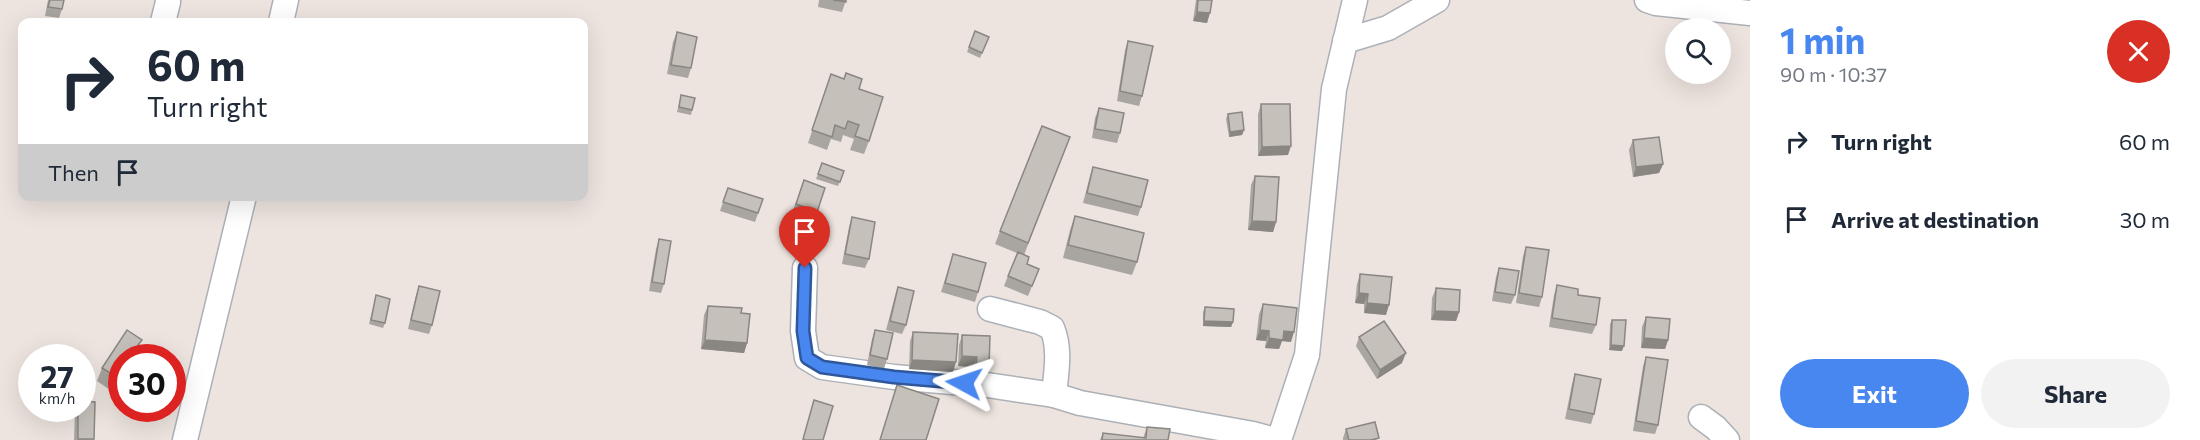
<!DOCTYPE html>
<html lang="en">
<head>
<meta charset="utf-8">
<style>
  :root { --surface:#fff; --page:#f2f2f3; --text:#1f2937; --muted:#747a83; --accent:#4987f0 }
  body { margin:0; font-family:Commissioner,sans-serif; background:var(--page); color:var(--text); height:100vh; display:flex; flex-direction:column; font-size:22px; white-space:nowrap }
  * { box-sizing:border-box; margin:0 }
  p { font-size:20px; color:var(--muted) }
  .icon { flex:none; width:33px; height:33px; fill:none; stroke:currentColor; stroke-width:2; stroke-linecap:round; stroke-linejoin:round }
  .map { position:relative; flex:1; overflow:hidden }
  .sheet { display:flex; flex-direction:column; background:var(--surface); width:450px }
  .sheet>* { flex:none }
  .banner { position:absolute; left:18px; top:18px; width:570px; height:183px; border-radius:12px; box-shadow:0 6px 24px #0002; background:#fff; color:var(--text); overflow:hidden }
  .fabs { position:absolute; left:1665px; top:18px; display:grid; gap:12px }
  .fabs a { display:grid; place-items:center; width:66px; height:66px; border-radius:50%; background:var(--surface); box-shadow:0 6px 24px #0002; font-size:30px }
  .speed { position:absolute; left:18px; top:344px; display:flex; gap:12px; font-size:30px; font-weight:700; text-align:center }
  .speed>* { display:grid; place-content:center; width:78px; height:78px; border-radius:50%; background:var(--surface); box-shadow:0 6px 24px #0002; line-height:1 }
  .speed small { font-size:15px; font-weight:400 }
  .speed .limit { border:9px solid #d22; background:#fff; color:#111 }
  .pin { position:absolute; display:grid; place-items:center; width:51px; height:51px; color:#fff; margin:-62px -26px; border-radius:50% 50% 50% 0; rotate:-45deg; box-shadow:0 0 6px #0007 }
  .pin .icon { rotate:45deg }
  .me { position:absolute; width:66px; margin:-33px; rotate:275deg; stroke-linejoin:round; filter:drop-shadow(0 0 4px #0008) }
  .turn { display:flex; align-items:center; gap:21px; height:126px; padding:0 30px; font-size:27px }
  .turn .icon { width:78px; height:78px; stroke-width:2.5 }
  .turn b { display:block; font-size:42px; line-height:51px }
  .then { display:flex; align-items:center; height:57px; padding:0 30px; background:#0003; gap:12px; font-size:22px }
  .round { display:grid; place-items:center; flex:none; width:63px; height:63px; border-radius:32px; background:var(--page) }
  .summary { display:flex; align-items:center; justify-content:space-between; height:102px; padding:0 30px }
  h1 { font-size:36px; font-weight:700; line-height:45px; color:var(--accent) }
  .primary-button { display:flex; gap:12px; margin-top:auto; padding:12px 30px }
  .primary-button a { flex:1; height:69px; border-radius:36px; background:var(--accent); color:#fff; font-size:24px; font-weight:700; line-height:69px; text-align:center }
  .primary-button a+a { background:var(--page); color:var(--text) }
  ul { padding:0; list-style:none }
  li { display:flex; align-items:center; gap:18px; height:78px; padding:0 30px }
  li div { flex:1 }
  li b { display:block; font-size:22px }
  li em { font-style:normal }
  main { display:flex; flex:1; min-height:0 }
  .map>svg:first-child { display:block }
</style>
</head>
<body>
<main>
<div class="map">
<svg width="1750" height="440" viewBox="0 0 1750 440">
  <rect width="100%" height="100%" fill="#ede4df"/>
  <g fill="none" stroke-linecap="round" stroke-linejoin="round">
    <defs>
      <g id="minor">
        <path d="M 1647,0 L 1656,3 L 1750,13"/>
        <path d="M 163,22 L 168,2"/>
        <path d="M 281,22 L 286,0"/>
        <path d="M 1345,41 L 1388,28 L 1437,0"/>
        <path d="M 805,268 L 803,331 L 807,358 L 822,367 L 894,377 L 987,385 L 1054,395 L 1080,403 L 1253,434 L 1275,440"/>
        <path d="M 990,309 L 1040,322 L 1052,328 C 1061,349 1056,373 1054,395"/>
        <path d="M 1701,417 L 1716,428 L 1727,440"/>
        <path d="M 185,440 L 244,196"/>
        <path d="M 1279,440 L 1307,355 L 1334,89 L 1355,0"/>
      </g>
    </defs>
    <use href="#minor" stroke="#acb0b7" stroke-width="27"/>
    <use href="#minor" stroke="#fff" stroke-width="24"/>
  </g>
  <g fill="#a9a5a0">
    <path d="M 48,0 L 64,0 L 62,9 L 59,18 L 45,16 Z"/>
    <path d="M 819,0 L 846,0 L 842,12 L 818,7 Z"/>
    <path d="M 1196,0 L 1212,0 L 1207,23 L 1193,21 Z"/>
    <path d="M 975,31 L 989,37 L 980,58 L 967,52 Z"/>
    <path d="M 677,32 L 691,68 L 688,78 L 667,74 L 673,42 Z"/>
    <path d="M 1128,41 L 1142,96 L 1139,106 L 1117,101 L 1125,50 Z"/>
    <path d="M 831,74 L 859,89 L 869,141 L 864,154 L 850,150 L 854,139 L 843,135 L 841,142 L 831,139 L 827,150 L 808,143 Z"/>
    <path d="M 681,95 L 692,110 L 691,115 L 677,112 Z"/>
    <path d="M 1261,104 L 1288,155 L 1258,156 L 1258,114 Z"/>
    <path d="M 1099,108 L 1120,133 L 1117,143 L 1092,138 L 1095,118 Z"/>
    <path d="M 1228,114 L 1244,130 L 1242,135 L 1229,137 L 1226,119 Z"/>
    <path d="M 1633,140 L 1663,164 L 1659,173 L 1633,177 L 1629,150 Z"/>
    <path d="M 1065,150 L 1024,255 L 1027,264 L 1039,269 L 1028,296 L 1004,286 L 1017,253 L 995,244 L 1000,231 Z"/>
    <path d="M 822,163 L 844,171 L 838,186 L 816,179 Z"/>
    <path d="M 1093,167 L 1141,207 L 1138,216 L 1083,203 L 1090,176 Z"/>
    <path d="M 1255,176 L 1276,222 L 1273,232 L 1248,230 L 1251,185 Z"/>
    <path d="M 804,180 L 825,188 L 814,221 L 792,213 Z"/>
    <path d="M 728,188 L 763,199 L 755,222 L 720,211 Z"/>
    <path d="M 1075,216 L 1137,262 L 1132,275 L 1063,258 L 1070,230 Z"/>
    <path d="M 852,217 L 869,259 L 865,268 L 842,264 L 849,227 Z"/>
    <path d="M 659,239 L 664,284 L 661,293 L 649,291 L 656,249 Z"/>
    <path d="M 1526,247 L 1542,297 L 1539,307 L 1516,303 L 1523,256 Z"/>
    <path d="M 953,254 L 978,292 L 975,302 L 941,292 Z"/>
    <path d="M 1499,268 L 1515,295 L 1511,304 L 1492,301 L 1496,277 Z"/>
    <path d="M 1360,274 L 1386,315 L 1364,313 L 1364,304 L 1355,303 L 1357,284 Z"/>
    <path d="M 1557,285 L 1596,325 L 1592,334 L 1549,327 L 1554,295 Z"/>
    <path d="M 419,286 L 432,325 L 429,334 L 408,329 L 416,295 Z"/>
    <path d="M 898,287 L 906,325 L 902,334 L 886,330 L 895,296 Z"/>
    <path d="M 1436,288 L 1459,312 L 1456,321 L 1431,320 L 1432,298 Z"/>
    <path d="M 376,296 L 385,323 L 383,328 L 369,324 Z"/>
    <path d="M 1263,304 L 1291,342 L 1282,341 L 1279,349 L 1265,348 L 1266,341 L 1256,340 L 1259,314 Z"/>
    <path d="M 708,306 L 741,313 L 747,343 L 744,353 L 701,349 L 704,315 Z"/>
    <path d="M 1205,307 L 1233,322 L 1231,327 L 1203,326 L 1203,312 Z"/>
    <path d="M 1646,317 L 1668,340 L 1665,349 L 1641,348 L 1642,327 Z"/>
    <path d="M 1612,320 L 1622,351 L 1609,350 L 1610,324 Z"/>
    <path d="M 875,330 L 887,359 L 884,369 L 867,365 L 872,339 Z"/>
    <path d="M 913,332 L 953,372 L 909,369 L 910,341 Z"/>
    <path d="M 962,335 L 986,375 L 973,374 L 973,367 L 958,366 L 959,345 Z"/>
    <path d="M 1359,337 L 1402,363 L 1377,379 L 1356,346 Z"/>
    <path d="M 140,346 L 122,357 L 122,388 L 114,383 L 110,390 L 97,381 L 102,368 Z"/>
    <path d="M 1646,357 L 1658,425 L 1655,434 L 1633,431 L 1643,366 Z"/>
    <path d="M 1575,374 L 1594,414 L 1591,424 L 1565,419 L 1572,384 Z"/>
    <path d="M 95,402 L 94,440 L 74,440 L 75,411 L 76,408 L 82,408 Z"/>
    <path d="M 1147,427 L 1168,440 L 1100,440 L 1103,433 L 1143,438 Z"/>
    <path d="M 1346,429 L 1378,440 L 1343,440 L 1343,438 Z"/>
  </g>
  <g fill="#8a8682">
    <path d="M 1197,12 L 1210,13 L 1207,23 L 1193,21 Z"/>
    <path d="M 1244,130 L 1242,135 L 1229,137 L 1230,132 Z"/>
    <path d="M 1291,146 L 1288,155 L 1258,156 L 1262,147 Z"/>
    <path d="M 1663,164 L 1659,173 L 1633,177 L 1636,167 Z"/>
    <path d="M 1252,221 L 1276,222 L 1273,232 L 1248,230 Z"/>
    <path d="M 1359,293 L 1368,294 L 1364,304 L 1355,303 Z"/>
    <path d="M 1367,303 L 1389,305 L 1386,315 L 1364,313 Z"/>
    <path d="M 1435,311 L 1459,312 L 1456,321 L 1431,320 Z"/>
    <path d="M 1204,321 L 1233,322 L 1231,327 L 1203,326 Z"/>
    <path d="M 1260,330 L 1269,331 L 1266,341 L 1256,340 Z"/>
    <path d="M 1284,331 L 1294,332 L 1291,342 L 1282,341 L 1279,349 L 1265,348 L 1269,338 Z"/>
    <path d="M 1644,338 L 1668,340 L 1665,349 L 1641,348 Z"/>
    <path d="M 705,340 L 747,343 L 744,353 L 701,349 Z"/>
    <path d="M 1611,345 L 1624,346 L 1622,351 L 1609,350 Z"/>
    <path d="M 1406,353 L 1402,363 L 1377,379 L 1380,370 Z"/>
    <path d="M 962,356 L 977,357 L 973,367 L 958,366 Z"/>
    <path d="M 912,360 L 956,362 L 953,372 L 909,369 Z"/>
    <path d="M 976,365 L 989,365 L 986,375 L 973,374 Z"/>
    <path d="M 119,370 L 114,383 L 110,390 L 115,376 Z"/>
  </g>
  <g fill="#c5c0ba" stroke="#8a8682" stroke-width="1.5">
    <path d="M 50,0 L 64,0 L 62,9 L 48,7 Z"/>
    <path d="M 833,0 L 846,0 L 846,2 Z"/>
    <path d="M 1198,0 L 1212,0 L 1210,13 L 1197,12 Z"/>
    <path d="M 975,31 L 989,37 L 982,53 L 969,47 Z"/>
    <path d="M 677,32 L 697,37 L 691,68 L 671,65 Z"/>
    <path d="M 1128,41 L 1153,46 L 1142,96 L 1120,91 Z"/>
    <path d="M 846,73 L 862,79 L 859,89 L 883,97 L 869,141 L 855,136 L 859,125 L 848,121 L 845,129 L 835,125 L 832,137 L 812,130 L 831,74 L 844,79 Z"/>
    <path d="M 681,95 L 695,98 L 692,110 L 679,107 Z"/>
    <path d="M 1261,104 L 1290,104 L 1291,146 L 1262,147 Z"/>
    <path d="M 1099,108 L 1124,113 L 1120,133 L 1095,129 Z"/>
    <path d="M 1242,112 L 1244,130 L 1230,132 L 1228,114 Z"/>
    <path d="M 1042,126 L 1070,137 L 1028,243 L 1000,231 Z"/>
    <path d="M 1659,137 L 1663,164 L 1636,167 L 1633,140 Z"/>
    <path d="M 822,163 L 844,171 L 840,182 L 818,174 Z"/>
    <path d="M 1093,167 L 1148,180 L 1141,207 L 1087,193 Z"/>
    <path d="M 1255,176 L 1279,177 L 1276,222 L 1252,221 Z"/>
    <path d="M 804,180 L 825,188 L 817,212 L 796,204 Z"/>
    <path d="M 728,188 L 763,199 L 758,213 L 723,202 Z"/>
    <path d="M 1075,216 L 1144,233 L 1137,262 L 1068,245 Z"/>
    <path d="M 852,217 L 875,222 L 869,259 L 845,254 Z"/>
    <path d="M 659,239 L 671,241 L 664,284 L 652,282 Z"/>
    <path d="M 1526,247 L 1549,250 L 1542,297 L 1519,293 Z"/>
    <path d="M 1018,252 L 1029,257 L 1027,264 L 1039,269 L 1032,286 L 1008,276 Z"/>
    <path d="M 953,254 L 986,263 L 978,292 L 945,283 Z"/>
    <path d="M 1499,268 L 1519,271 L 1515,295 L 1495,292 Z"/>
    <path d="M 1360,274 L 1392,277 L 1389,305 L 1367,303 L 1368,294 L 1359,293 Z"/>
    <path d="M 1557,285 L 1578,289 L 1578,295 L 1600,298 L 1596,325 L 1552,318 Z"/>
    <path d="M 419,286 L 440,291 L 432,325 L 411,320 Z"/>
    <path d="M 898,287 L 914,291 L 906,325 L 890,321 Z"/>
    <path d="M 1436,288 L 1460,290 L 1459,312 L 1435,311 Z"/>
    <path d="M 376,295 L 390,299 L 385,323 L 371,320 Z"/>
    <path d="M 1263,304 L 1297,308 L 1294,332 L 1284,331 L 1283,340 L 1269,338 L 1269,331 L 1260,330 Z"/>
    <path d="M 708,306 L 742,308 L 741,313 L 750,314 L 747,343 L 705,340 Z"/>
    <path d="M 1205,307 L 1234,309 L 1233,322 L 1204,321 Z"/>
    <path d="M 1646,317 L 1670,319 L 1668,340 L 1644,338 Z"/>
    <path d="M 1612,320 L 1626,320 L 1624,346 L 1611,345 Z"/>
    <path d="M 1384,321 L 1406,353 L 1380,370 L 1359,337 Z"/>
    <path d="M 127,330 L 142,340 L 138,345 L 156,357 L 122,357 L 122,372 L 119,370 L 115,376 L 102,368 Z"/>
    <path d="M 875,330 L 893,333 L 887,359 L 870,355 Z"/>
    <path d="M 913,332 L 958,334 L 956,362 L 912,360 Z"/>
    <path d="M 962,335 L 990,336 L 989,365 L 976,365 L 977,357 L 962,356 Z"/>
    <path d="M 1646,357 L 1668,360 L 1658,425 L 1636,421 Z"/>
    <path d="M 1575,374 L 1601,379 L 1594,414 L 1569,409 Z"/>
    <path d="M 897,385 L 939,399 L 926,440 L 880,440 Z"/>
    <path d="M 814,400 L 833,406 L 823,440 L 805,440 L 803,439 Z"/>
    <path d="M 82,401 L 95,402 L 94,439 L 78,439 L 78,408 L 82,408 Z"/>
    <path d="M 1375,422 L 1379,438 L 1371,440 L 1349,440 L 1346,429 Z"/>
    <path d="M 1147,427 L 1170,429 L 1168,440 L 1102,440 L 1103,433 L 1146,438 Z"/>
  </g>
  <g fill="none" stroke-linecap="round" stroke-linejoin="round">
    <defs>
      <path id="route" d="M 805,268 L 803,331 L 807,358 L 822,367 L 894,377 L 964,383"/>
    </defs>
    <use href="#route" stroke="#2f589c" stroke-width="15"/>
    <use href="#route" stroke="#4987f0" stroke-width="10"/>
  </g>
</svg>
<div class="fabs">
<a><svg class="icon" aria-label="search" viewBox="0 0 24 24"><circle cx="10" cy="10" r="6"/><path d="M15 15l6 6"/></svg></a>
</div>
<div class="speed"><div>27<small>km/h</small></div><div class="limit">30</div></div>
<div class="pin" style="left:805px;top:268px;background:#d93025"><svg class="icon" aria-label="arrive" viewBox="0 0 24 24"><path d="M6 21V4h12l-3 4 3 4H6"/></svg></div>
<svg class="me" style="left:964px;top:383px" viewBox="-20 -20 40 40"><path d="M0-17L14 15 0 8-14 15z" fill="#4987f0" stroke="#fff" stroke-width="4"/></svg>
<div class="banner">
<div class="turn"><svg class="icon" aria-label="right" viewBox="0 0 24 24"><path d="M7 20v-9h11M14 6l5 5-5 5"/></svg><div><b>60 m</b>Turn right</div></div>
<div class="then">Then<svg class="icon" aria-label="arrive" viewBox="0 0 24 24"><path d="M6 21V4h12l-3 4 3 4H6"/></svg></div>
</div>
</div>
<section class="sheet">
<div class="summary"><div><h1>1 min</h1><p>90 m · 10:37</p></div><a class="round" style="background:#d93025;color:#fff"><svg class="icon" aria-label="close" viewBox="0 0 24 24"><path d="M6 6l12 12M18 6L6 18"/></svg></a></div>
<ul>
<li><svg class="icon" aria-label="right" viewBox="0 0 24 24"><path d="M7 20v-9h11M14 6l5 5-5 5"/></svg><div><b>Turn right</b></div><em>60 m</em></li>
<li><svg class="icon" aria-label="arrive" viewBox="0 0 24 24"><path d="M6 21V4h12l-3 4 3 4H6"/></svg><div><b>Arrive at destination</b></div><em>30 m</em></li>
</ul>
<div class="primary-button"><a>Exit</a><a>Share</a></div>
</section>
</main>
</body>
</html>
